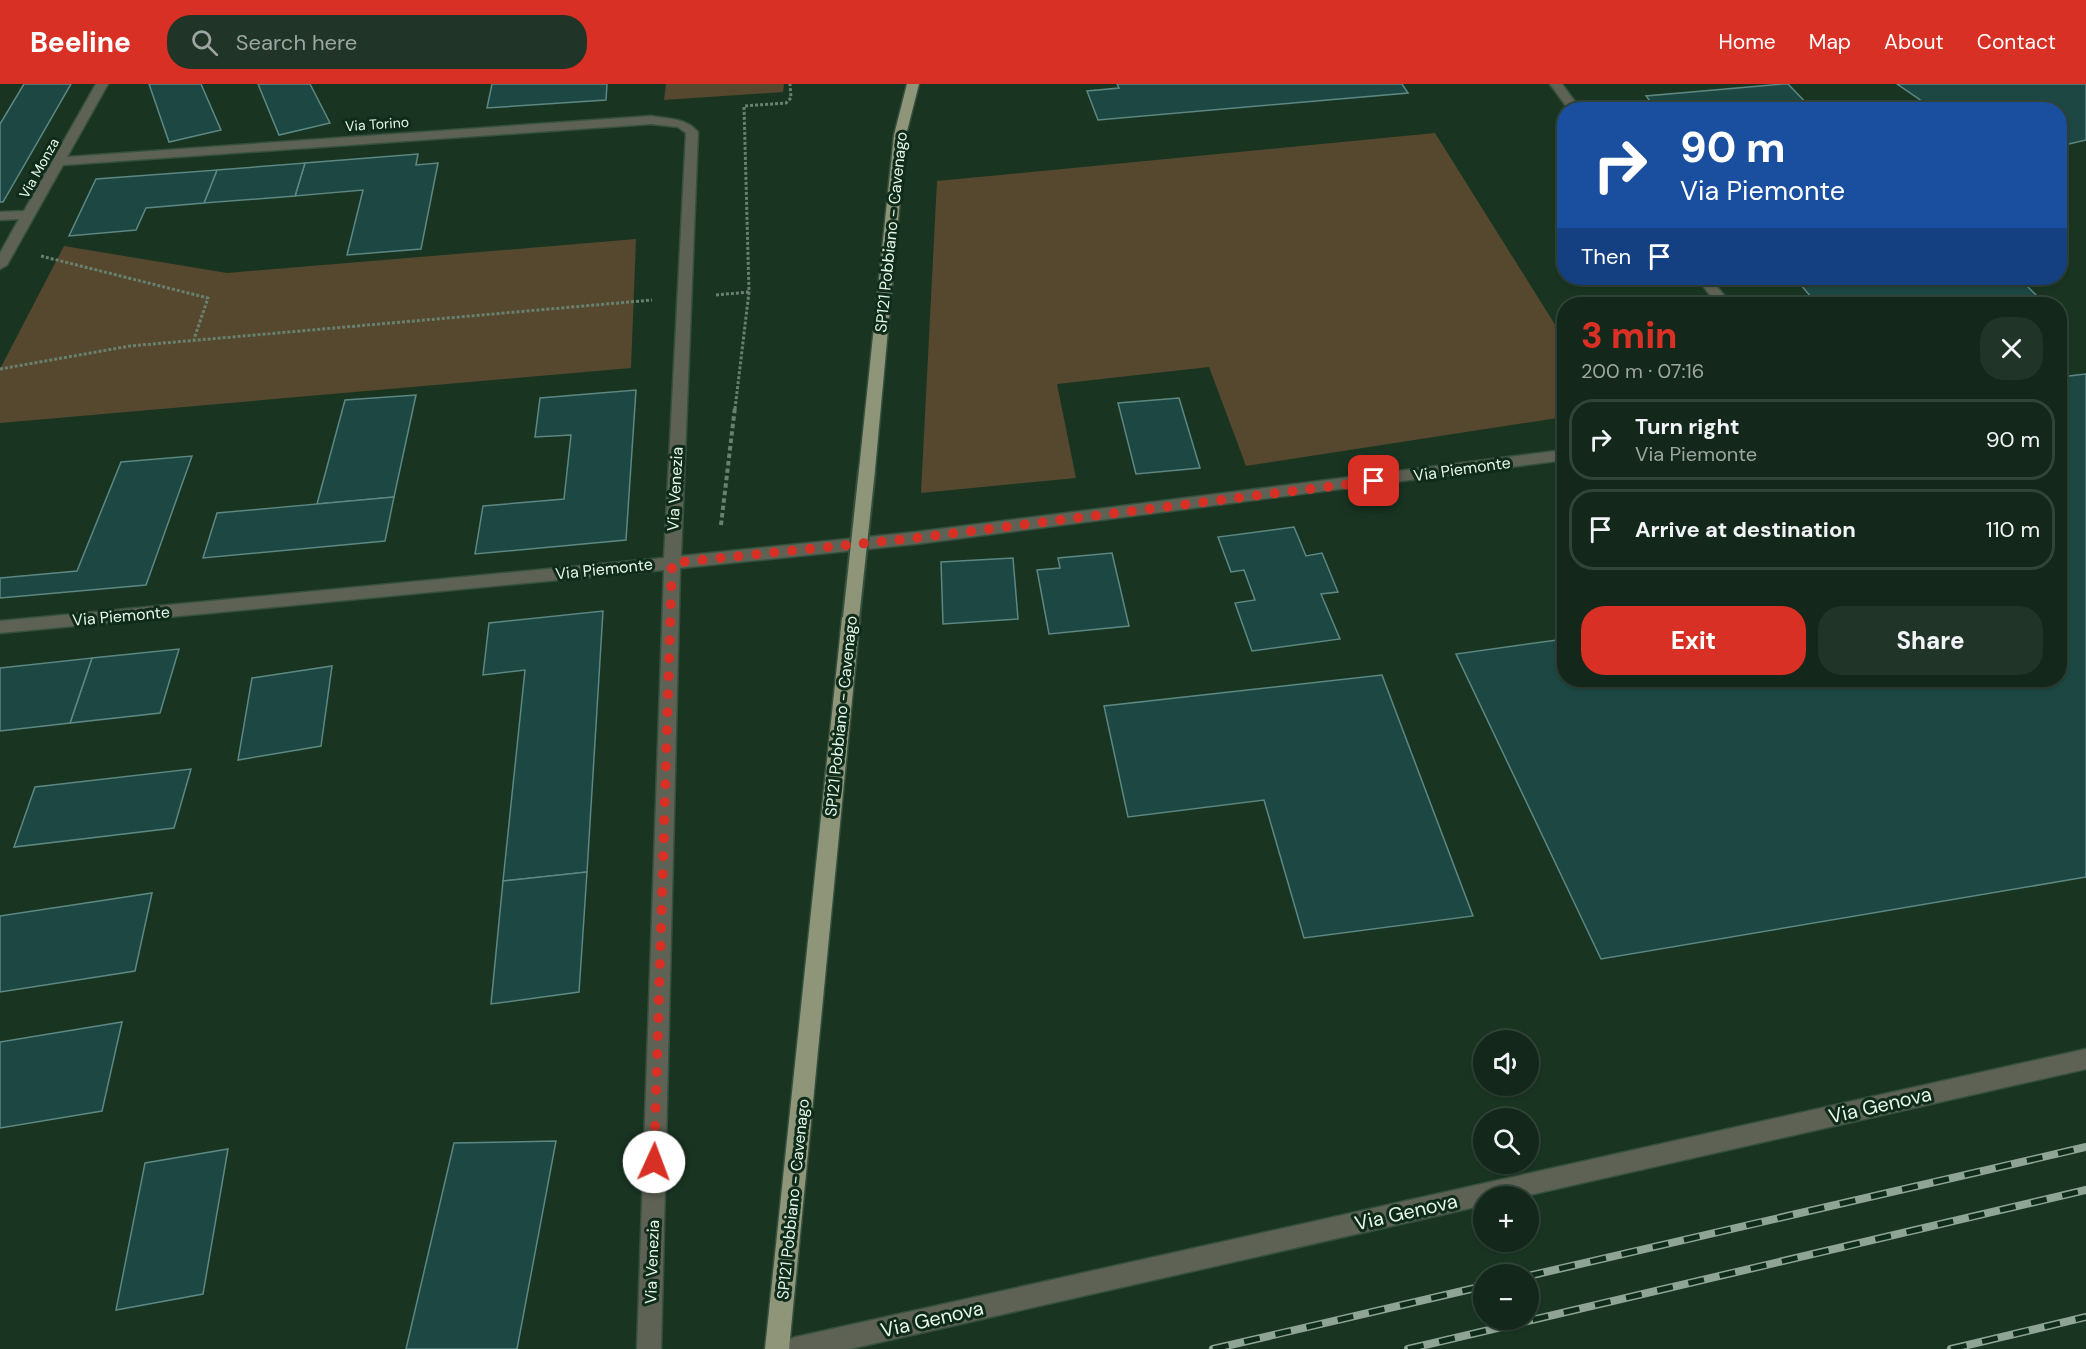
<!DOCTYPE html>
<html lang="en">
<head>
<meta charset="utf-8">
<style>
  :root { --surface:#13281a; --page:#203427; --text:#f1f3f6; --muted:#9da6a2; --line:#324439; --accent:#d93025 }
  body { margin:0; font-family:"DM Sans",sans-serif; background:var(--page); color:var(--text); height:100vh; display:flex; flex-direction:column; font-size:22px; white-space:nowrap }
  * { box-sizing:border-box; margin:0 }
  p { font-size:20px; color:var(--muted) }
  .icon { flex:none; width:33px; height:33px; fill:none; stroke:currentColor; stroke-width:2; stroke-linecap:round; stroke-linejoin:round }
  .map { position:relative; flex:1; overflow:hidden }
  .sheet { position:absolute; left:1557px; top:213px; width:510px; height:390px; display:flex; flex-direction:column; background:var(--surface); border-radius:24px; box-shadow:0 2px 4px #0004,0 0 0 2px var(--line) }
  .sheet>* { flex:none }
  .guide { position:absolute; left:1557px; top:18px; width:510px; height:183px; border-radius:24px; box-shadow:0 2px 4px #0004,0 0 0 2px var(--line); background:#1a4fa0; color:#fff; overflow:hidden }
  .tools { position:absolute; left:1473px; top:946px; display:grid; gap:12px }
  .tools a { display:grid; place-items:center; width:66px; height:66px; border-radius:50%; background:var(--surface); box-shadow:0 2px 4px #0004,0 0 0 2px var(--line); font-size:30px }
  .pin { position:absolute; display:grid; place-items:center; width:51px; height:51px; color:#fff; margin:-26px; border-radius:12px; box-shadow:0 3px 9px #0006 }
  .me { position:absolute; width:66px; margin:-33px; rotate:2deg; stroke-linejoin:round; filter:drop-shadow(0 0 4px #0008) }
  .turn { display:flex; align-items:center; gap:21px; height:126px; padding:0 24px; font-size:27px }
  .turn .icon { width:78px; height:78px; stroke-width:2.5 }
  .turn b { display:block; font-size:42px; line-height:51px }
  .then { display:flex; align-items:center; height:57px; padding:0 24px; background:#0003; gap:12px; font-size:22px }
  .round { display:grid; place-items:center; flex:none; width:63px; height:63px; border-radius:24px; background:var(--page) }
  .head { display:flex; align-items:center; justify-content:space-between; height:102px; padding:0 24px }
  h1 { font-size:36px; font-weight:800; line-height:45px; color:var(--accent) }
  .cta { display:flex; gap:12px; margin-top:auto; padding:12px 24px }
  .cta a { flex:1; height:69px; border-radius:24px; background:var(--accent); color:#fff; font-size:24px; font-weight:800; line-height:69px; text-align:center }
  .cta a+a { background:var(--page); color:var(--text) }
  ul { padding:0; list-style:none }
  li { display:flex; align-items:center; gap:18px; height:81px; margin:0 12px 9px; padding:0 12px; border:3px solid var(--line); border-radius:24px }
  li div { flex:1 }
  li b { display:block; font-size:22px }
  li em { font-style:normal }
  header { display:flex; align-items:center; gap:36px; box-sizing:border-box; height:84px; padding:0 30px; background:var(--accent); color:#fff }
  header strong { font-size:28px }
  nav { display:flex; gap:33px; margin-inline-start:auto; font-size:21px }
  .search { width:420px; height:54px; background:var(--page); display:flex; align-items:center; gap:15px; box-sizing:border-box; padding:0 21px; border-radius:24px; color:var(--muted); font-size:22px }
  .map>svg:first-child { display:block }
</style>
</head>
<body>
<header>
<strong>Beeline</strong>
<div class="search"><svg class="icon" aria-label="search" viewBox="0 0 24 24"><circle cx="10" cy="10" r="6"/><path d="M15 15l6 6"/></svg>Search here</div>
<nav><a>Home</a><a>Map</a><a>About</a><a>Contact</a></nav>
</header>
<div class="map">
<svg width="2086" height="1265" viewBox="0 0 2086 1265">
  <rect width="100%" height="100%" fill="#193522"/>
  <g fill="#55482e">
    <path d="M 666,0 L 784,0 L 783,8 L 664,16 Z"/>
    <path d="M 1435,49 L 1564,255 L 1564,333 L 1246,382 L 1209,283 L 1057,300 L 1076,394 L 921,409 L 937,97 Z"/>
    <path d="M 636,155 L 631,284 L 0,339 L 0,285 L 64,162 L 227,189 Z"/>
  </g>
  <g fill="#1c4743" stroke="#5c8782" stroke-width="1.5">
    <path d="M 24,0 L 71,0 L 3,118 L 0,118 L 0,40 Z"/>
    <path d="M 149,0 L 201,0 L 221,46 L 169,58 Z"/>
    <path d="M 258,0 L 310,0 L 330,39 L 279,51 Z"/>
    <path d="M 492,0 L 607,0 L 606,16 L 487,24 Z"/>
    <path d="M 1117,0 L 1402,0 L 1408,9 L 1098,36 L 1087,7 L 1119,4 Z"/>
    <path d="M 1783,0 L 1788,0 L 1813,26 L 1657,26 L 1646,12 Z"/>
    <path d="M 1897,0 L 2086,0 L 2086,56 L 2060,62 L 2060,26 L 1935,26 Z"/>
    <path d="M 418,70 L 416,81 L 438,79 L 421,165 L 347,171 L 363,106 L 295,112 L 305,79 Z"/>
    <path d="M 305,79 L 295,112 L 204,119 L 217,86 Z"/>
    <path d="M 217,86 L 204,119 L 146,124 L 136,146 L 69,152 L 96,95 Z"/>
    <path d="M 1795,194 L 2019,194 L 2045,220 L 1817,220 Z"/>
    <path d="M 2086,290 L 2086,793 L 1601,875 L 1456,570 L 1564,555 L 1564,596 L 2060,596 L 2060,293 Z"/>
    <path d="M 636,306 L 626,456 L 475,470 L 483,422 L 564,415 L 571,351 L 535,353 L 540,314 Z"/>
    <path d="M 416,311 L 394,413 L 317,420 L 345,316 Z"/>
    <path d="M 1179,314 L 1200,384 L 1136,390 L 1118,319 Z"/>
    <path d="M 192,372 L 146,501 L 0,514 L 0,494 L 77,487 L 121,378 Z"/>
    <path d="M 394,413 L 385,457 L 203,474 L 217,429 Z"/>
    <path d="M 1294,443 L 1306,472 L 1322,469 L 1338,508 L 1321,510 L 1340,555 L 1252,567 L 1235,519 L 1255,516 L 1244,486 L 1231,488 L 1218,453 Z"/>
    <path d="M 1112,469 L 1129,542 L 1049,550 L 1037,486 L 1060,484 L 1058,474 Z"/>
    <path d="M 1013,474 L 1018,535 L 943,540 L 941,478 Z"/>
    <path d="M 603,527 L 587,788 L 503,797 L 525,586 L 483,591 L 489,539 Z"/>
    <path d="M 179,565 L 160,629 L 70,639 L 92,574 Z"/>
    <path d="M 92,574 L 70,639 L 0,647 L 0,584 Z"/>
    <path d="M 332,582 L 321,662 L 238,676 L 252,594 Z"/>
    <path d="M 1382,591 L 1473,832 L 1304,854 L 1264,716 L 1128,733 L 1104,622 Z"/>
    <path d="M 191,685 L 174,744 L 14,763 L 35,703 Z"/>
    <path d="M 587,788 L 579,908 L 491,920 L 503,797 Z"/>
    <path d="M 152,809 L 135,887 L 0,908 L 0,832 Z"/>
    <path d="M 122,938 L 102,1027 L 0,1044 L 0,958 Z"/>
    <path d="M 556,1057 L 517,1265 L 406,1265 L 454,1059 Z"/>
    <path d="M 228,1065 L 203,1210 L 116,1226 L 145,1079 Z"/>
  </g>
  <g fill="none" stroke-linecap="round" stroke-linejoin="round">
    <defs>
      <g id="minor">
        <path d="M 96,0 L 108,0 L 67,73 L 651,32 C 669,35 686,34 698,48 L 681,472 L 916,448 L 1564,366 L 1564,376 L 916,460 L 680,484 L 661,1265 L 637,1265 L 664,486 L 0,549 L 0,537 L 664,474 L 686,49 L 678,43 L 651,40 L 63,81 L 7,181 L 0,185 L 0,169 L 19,135 L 0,136 L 0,128 L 24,127 Z"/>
        <path d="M 1550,0 L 1562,0 L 1581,26 L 1569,26 Z"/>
        <path d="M 1697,194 L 1710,194 L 1731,220 L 1717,220 Z"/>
        <path d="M 2086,965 L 2086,985 L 1521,1113 L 1484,1113 L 1484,1121 L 850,1265 L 784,1265 L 787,1256 L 796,1253 Z"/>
      </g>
      <g id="major">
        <path d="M 907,0 L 919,0 L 906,51 L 875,386 L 872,390 L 862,390 L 859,386 L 894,51 Z"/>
        <path d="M 851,528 L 857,530 L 860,534 L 789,1265 L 765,1265 L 842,534 L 845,530 Z"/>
      </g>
    </defs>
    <use href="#minor" stroke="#36503e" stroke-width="3"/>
    <use href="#major" stroke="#36503e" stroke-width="3"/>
    <g stroke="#68806f" stroke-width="3" stroke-dasharray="3 2" stroke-linecap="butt">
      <path d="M 41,172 L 208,214 L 194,255"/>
      <path d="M 716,211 L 749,208"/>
      <path d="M 0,285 L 130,262 L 652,216"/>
      <path d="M 735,325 L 749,208 L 744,22 L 786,19 L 791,14 L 790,0"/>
    </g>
    <path stroke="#68806f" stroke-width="4" stroke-dasharray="4.5 3" stroke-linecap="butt" d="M 721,441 L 735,323"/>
    <use href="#minor" fill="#5e6254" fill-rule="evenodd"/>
    <use href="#major" fill="#8e9579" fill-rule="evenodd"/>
    <defs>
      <g id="rail">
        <path d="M 1528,1192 L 2086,1063"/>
        <path d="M 1213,1265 L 1484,1202"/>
        <path d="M 1408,1265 L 2086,1106"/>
        <path d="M 1951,1265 L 2086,1233"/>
      </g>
    </defs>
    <use href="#rail" stroke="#8fa495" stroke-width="8"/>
    <use href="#rail" stroke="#0f2b19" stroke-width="5" stroke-dasharray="16" stroke-linecap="butt"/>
    <defs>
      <path id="major-bridge" d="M 851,534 L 867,386"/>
    </defs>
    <use href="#major-bridge" stroke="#36503e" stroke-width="20" stroke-linecap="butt"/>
    <use href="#major-bridge" stroke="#8e9579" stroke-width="16"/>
  </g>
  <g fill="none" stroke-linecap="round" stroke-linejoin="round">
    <path stroke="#d93025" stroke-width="10" stroke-dasharray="0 18" d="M 654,1078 L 672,479 L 916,454 L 1374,397"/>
  </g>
  <g text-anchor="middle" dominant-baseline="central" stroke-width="6" stroke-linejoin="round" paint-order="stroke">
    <g font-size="14" fill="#e6f6e9" stroke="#0f2b19">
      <text transform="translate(377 40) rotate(-4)">Via Torino</text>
      <text transform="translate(39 84) rotate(-61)">Via Monza</text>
    </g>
    <g font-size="16" fill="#e6f6e9" stroke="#0f2b19">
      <text transform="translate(891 148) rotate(-84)">SP121 Pobbiano - Cavenago</text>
      <text transform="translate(1462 385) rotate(-8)">Via Piemonte</text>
      <text transform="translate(675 405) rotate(-87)">Via Venezia</text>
      <text transform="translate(604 485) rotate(-6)">Via Piemonte</text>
      <text transform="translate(121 532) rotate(-5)">Via Piemonte</text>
      <text transform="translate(841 632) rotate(-84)">SP121 Pobbiano - Cavenago</text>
      <text transform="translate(793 1115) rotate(-84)">SP121 Pobbiano - Cavenago</text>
      <text transform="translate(652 1178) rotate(-88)">Via Venezia</text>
    </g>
    <g font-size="20" fill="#e6f6e9" stroke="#0f2b19">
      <text transform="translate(1880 1021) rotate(-13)">Via Genova</text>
      <text transform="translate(1406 1128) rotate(-13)">Via Genova</text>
      <text transform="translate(932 1235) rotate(-13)">Via Genova</text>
    </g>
  </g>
</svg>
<div class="tools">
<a><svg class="icon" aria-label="sound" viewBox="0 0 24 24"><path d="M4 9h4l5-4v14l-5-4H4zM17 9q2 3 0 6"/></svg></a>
<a><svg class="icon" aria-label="search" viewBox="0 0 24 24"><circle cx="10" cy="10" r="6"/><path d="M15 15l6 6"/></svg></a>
<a>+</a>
<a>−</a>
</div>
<div class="pin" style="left:1374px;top:397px;background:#d93025"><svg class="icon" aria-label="arrive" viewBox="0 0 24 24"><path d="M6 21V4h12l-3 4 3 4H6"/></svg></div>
<svg class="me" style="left:654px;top:1078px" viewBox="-20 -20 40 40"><circle r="19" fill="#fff"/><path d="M0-13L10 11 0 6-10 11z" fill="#d93025"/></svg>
<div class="guide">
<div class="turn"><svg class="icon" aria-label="right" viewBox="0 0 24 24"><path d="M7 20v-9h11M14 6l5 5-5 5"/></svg><div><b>90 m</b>Via Piemonte</div></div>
<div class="then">Then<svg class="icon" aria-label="arrive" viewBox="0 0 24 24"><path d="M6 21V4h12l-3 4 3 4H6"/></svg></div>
</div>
<section class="sheet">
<div class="head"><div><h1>3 min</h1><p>200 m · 07:16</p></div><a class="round"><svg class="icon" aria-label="close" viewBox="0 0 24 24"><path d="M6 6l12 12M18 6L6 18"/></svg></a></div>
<ul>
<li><svg class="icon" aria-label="right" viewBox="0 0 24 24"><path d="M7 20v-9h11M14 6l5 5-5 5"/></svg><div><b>Turn right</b><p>Via Piemonte</p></div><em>90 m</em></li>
<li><svg class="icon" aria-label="arrive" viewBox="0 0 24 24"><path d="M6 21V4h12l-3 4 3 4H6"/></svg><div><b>Arrive at destination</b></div><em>110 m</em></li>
</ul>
<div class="cta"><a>Exit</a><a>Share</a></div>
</section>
</div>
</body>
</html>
